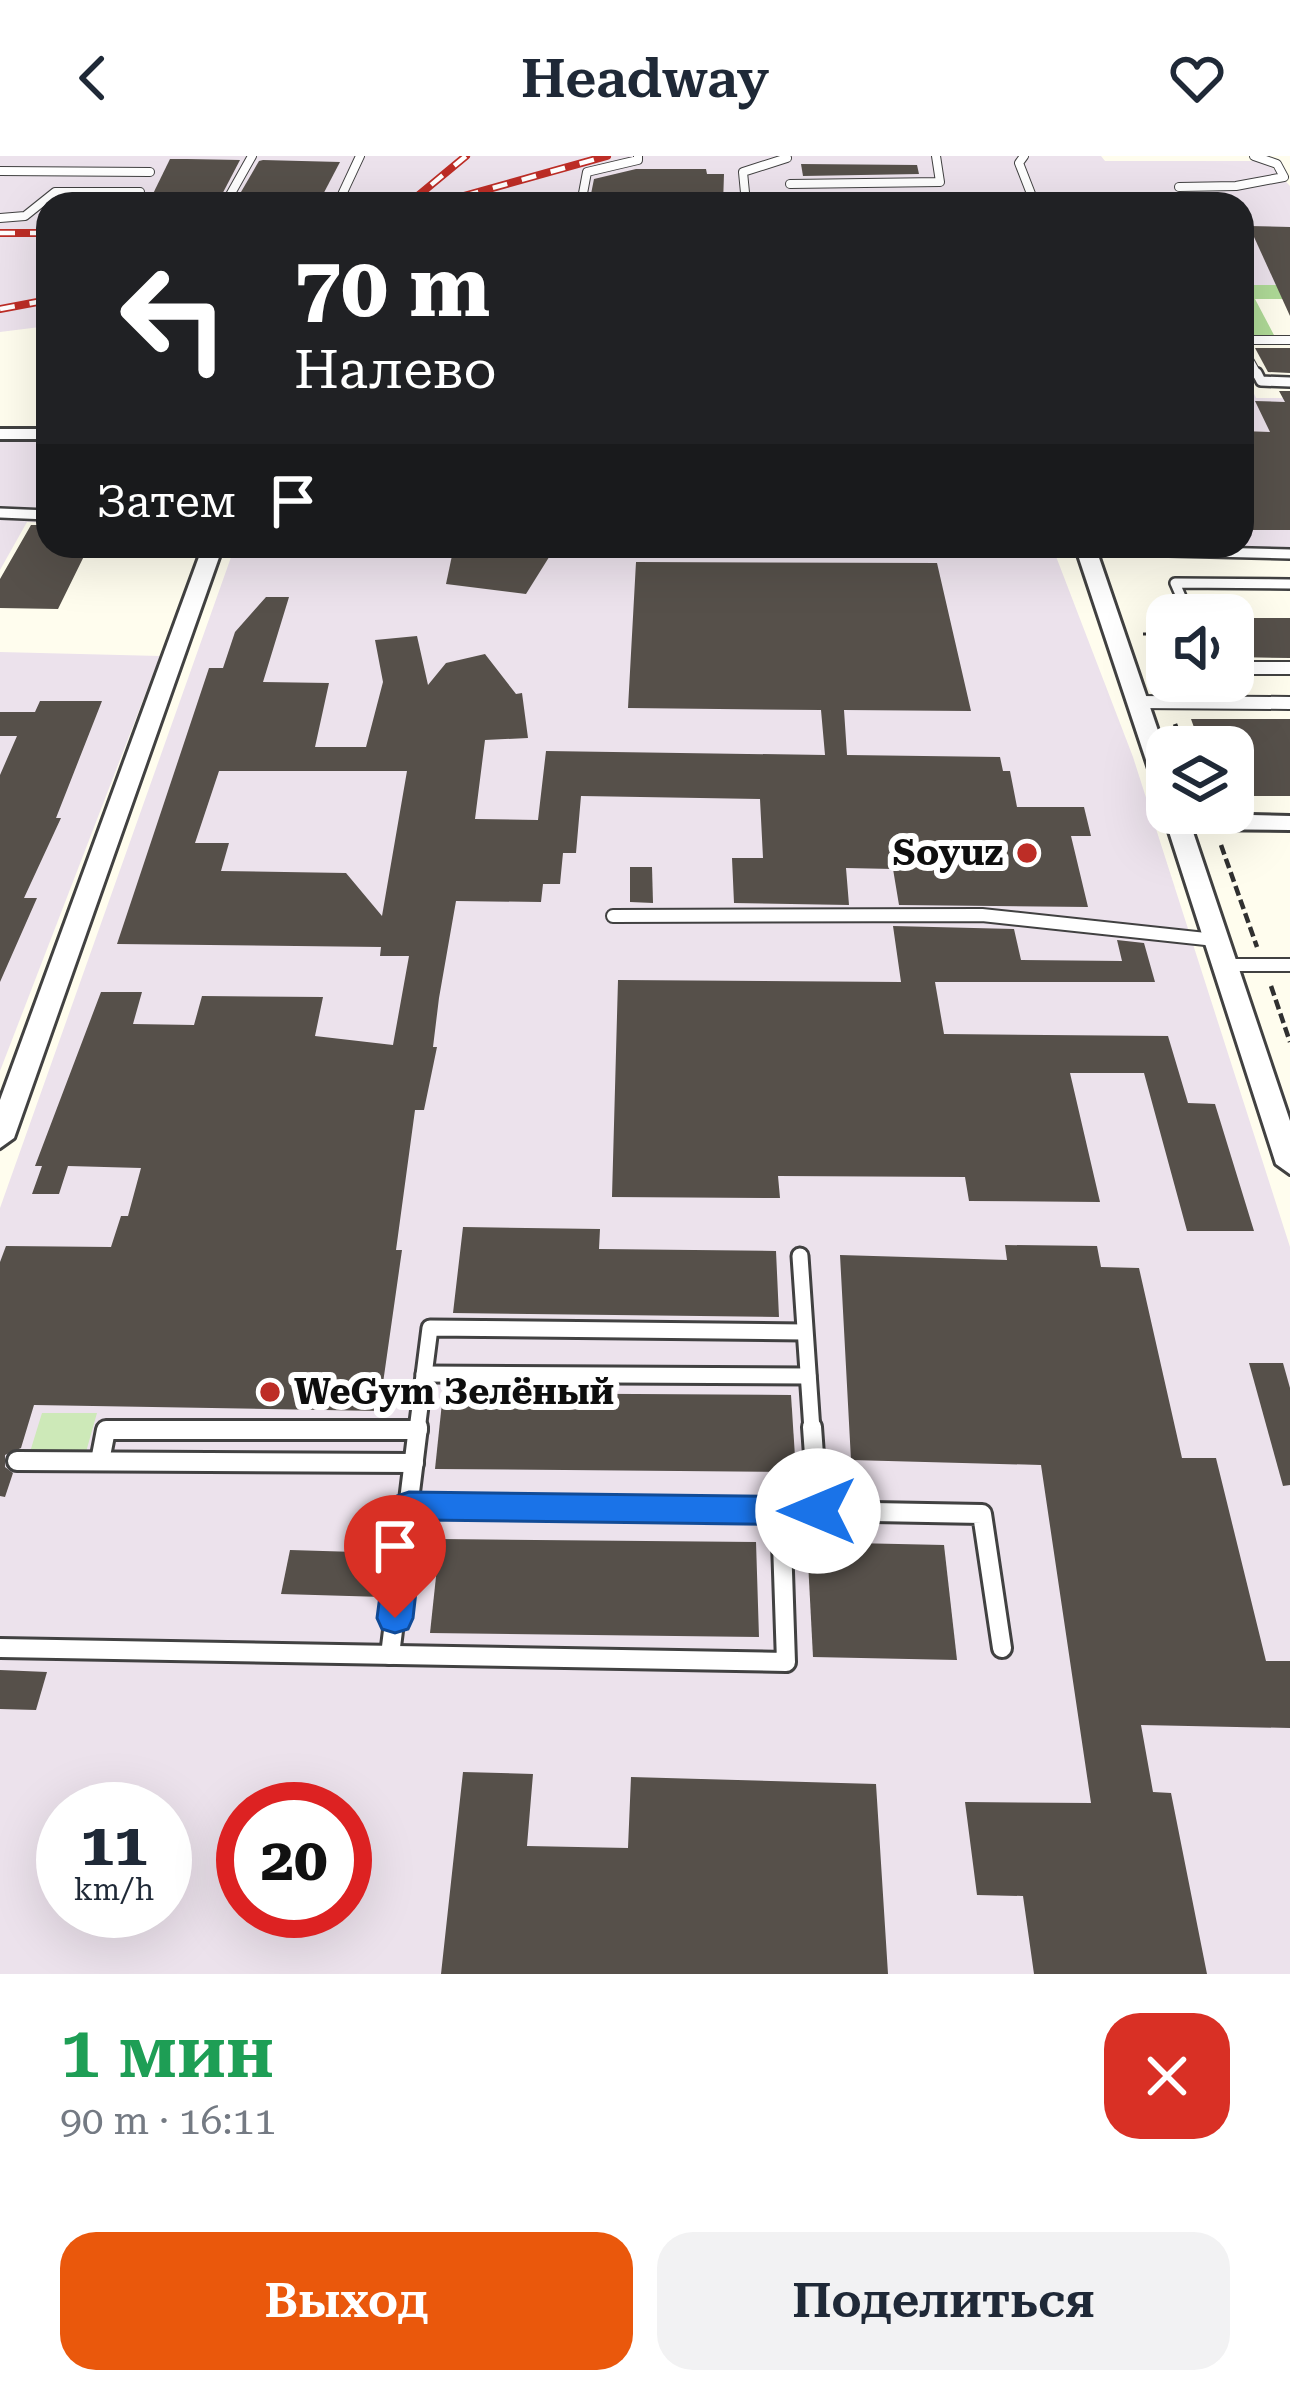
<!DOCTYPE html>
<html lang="ru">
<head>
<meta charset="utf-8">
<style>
  :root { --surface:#fff; --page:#f2f2f3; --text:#1f2937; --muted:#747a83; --accent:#ea580c }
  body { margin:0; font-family:"Roboto Serif",serif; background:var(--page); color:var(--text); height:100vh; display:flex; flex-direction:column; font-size:45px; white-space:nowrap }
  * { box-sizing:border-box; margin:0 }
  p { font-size:39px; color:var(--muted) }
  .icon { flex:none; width:66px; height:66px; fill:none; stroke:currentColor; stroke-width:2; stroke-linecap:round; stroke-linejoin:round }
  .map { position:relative; height:1818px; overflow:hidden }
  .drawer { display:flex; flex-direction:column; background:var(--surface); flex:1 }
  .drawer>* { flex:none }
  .guide { position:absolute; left:36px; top:36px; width:1218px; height:366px; border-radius:36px; box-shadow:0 12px 48px #0002; background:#202124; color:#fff; overflow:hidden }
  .controls { position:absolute; left:1146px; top:438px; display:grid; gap:24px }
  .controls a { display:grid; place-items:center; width:108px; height:108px; border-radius:24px; background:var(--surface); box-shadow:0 12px 48px #0002; font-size:60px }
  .speed { position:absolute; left:36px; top:1626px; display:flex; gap:24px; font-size:60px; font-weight:700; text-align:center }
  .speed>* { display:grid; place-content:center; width:156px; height:156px; border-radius:50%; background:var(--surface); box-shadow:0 12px 48px #0002; line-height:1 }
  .speed small { font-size:30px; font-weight:400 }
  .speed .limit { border:18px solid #d22; background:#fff; color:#111 }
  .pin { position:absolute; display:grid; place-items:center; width:102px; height:102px; color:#fff; margin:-123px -51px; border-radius:50% 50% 50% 0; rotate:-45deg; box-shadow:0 0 12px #0007 }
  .pin .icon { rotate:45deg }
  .me { position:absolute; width:132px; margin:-66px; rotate:270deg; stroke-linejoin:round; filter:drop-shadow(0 0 9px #0008) }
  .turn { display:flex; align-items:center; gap:42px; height:252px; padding:0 60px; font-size:54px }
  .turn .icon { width:156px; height:156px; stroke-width:2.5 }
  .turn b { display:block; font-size:84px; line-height:102px }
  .then { display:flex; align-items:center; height:114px; padding:0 60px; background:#0003; gap:24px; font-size:45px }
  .round { display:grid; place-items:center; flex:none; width:126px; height:126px; border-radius:36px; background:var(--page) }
  .summary { display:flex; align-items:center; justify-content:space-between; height:204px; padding:0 60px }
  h1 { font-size:72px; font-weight:600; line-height:90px; color:#1e9e55 }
  .action { display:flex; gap:24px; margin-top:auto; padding:24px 60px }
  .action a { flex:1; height:138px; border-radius:36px; background:var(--accent); color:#fff; font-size:48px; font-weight:600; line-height:138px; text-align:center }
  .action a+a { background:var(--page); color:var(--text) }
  header { display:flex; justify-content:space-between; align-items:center; height:156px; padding:0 60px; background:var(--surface); font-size:54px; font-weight:600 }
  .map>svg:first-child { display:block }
</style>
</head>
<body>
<header><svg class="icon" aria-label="back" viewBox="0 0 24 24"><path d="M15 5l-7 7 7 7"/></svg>Headway<svg class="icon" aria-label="heart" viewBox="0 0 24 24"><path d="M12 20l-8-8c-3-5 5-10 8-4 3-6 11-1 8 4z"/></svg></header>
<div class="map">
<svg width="1290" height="1818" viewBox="0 0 1290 1818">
  <rect width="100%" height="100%" fill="#fffdee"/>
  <g fill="#ece2ec" fill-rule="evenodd">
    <path d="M 0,0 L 1101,0 L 1105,5 L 1266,5 L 1290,30 L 1290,129 L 1242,129 L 1242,48 L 48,48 L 48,170 L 0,176 Z"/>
    <path d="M 1242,212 L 1256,242 L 1290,242 L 1290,402 L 1121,400 L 1116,390 L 1242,390 Z"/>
    <path d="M 0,284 L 48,284 L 48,367 L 27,366 L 0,414 Z"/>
    <path d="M 235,390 L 1052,390 L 1133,601 L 1290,1091 L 1290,1818 L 0,1818 L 0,1052 ZM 63,1653 L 165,1653 L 165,1755 L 63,1755 ZM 243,1653 L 345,1653 L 345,1755 L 243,1755 Z"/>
    <path d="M 0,496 L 160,500 L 0,915 Z"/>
  </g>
  <path fill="#cde9b8" d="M 42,1257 L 97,1257 L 86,1296 L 30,1296 Z"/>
  <path fill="#afda97" d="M 1242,129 L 1290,129 L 1290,143 L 1255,143 L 1275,181 L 1242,180 Z"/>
  <g fill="#56504a" fill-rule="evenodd">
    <path d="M 170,3 L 187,3 L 240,4 L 217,48 L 148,48 Z"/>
    <path d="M 259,5 L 263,4 L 340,6 L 318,48 L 234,48 Z"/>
    <path d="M 801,8 L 917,9 L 919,18 L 803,20 Z"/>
    <path d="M 636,13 L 706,13 L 707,18 L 724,18 L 723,48 L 589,48 L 594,23 Z"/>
    <path d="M 1249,70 L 1290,71 L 1290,160 Z"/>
    <path d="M 1255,192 L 1290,192 L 1290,217 L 1268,216 Z"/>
    <path d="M 1279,235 L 1290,235 L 1290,374 L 1242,374 L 1242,275 L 1270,276 L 1255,245 L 1285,246 Z"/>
    <path d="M 31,369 L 48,369 L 48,390 L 89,390 L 58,453 L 0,452 L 0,423 Z"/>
    <path d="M 454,390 L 556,390 L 526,438 L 446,428 Z"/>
    <path d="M 636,406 L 937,407 L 971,555 L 844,554 L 847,599 L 1000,601 L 1003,615 L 1010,615 L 1017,651 L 1084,651 L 1091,680 L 1071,680 L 1088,751 L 899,749 L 893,713 L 846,712 L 849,749 L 734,747 L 732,702 L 763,702 L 760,643 L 581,640 L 576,697 L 563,697 L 560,728 L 543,728 L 541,746 L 456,745 L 439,842 L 433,891 L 437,891 L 424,954 L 415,954 L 396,1094 L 402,1094 L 379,1255 L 34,1249 L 21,1292 L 5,1299 L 5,1311 L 13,1317 L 5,1341 L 0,1340 L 0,1106 L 6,1090 L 111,1091 L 121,1060 L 128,1060 L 141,1012 L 68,1010 L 59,1038 L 32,1038 L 42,1010 L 35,1010 L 101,836 L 142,836 L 133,868 L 194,869 L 202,840 L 323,841 L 315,880 L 393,889 L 409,800 L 380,800 L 381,791 L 117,788 L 209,512 L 223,512 L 235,476 L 266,441 L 289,441 L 263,526 L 329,527 L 315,591 L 366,591 L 383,526 L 375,484 L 417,480 L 428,529 L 446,507 L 485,498 L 516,538 L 522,537 L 528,582 L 485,584 L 475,663 L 538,664 L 546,595 L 825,599 L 821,554 L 628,552 ZM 219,615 L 407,615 L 382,760 L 346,717 L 221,715 L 229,687 L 195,687 Z"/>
    <path d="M 1233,462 L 1290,462 L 1290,502 L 1233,501 Z"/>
    <path d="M 40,545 L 102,545 L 56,662 L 61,662 L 24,742 L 37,742 L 0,826 L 0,619 L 17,580 L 0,580 L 0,556 L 35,556 Z"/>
    <path d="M 1191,563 L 1290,563 L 1290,640 L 1233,640 L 1233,591 L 1201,591 Z"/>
    <path d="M 630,711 L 652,711 L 653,747 L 630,746 Z"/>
    <path d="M 893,770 L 1014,773 L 1021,804 L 1122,805 L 1117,784 L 1144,787 L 1155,826 L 935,826 L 944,878 L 1168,880 L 1188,947 L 1215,948 L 1254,1075 L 1187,1075 L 1144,917 L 1070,917 L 1100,1046 L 969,1045 L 965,1021 L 778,1020 L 780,1042 L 612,1041 L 618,824 L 901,826 Z"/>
    <path d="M 463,1071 L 600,1073 L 599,1093 L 776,1095 L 779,1161 L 453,1157 Z"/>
    <path d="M 1005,1089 L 1097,1090 L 1101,1111 L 1139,1112 L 1182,1302 L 1216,1302 L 1266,1505 L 1290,1505 L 1290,1572 L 1141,1569 L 1153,1636 L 1171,1637 L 1207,1818 L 1034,1818 L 1023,1740 L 977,1739 L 965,1646 L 1091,1647 L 1041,1309 L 851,1304 L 840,1099 L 1007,1104 Z"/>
    <path d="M 1249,1207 L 1283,1207 L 1290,1232 L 1290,1329 L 1283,1330 Z"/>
    <path d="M 443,1237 L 791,1239 L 796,1316 L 435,1313 Z"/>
    <path d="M 440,1383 L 756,1386 L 759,1481 L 430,1477 Z"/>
    <path d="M 807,1386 L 944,1389 L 957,1504 L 813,1501 Z"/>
    <path d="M 290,1394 L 389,1397 L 383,1441 L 281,1438 Z"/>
    <path d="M 0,1514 L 47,1516 L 36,1554 L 0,1553 Z"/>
    <path d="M 463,1616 L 533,1618 L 527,1690 L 628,1692 L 631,1621 L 876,1628 L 888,1818 L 441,1818 Z"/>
  </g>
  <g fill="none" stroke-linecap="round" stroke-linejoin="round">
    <defs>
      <g id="lane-far4">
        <path d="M 1024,0 L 1019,7 L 1035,48"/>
        <path d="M 787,2 L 743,16 L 746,47 L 789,48"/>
        <path d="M 0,15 L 150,16"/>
        <path d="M 790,28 L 940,26 L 936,0"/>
        <path d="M 1179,31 L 1236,30 L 1284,21 L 1277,8 L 1254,0"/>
        <path d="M 792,46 L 1035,47"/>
        <path d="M 225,48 L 252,0"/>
        <path d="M 351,48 L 339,45 L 360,0"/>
        <path d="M 581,48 L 587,16 L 638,4 L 638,0"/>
        <path d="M 0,62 L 25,60 L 55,36 L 140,36"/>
        <path d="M 1242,184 L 1290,184"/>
        <path d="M 1242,191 L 1258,220"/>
      </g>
      <g id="lane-far3">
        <path d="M 1257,217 L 1261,225 L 1290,226"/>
        <path d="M 0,357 L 48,359"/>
        <path d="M 1086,393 L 1290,398"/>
        <path d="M 1189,459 L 1175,427 L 1290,428"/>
      </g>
      <g id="lane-far2">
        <path d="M 1233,512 L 1290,512"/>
        <path d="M 1137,546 L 1290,547"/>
        <path d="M 613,760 L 982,759 L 1215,784"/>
        <path d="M 1223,809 L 1290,809"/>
      </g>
      <g id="lane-far1">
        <path d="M 800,1100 L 812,1274"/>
        <path d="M 424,1218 L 808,1220"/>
        <path d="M 106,1274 L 418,1274"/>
        <path d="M 417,1274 L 430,1172 L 804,1176"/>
      </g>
      <g id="lane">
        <path d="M 812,1271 L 818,1355 L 982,1358 L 1002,1492"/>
        <path d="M 17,1305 L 414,1307"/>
        <path d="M 100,1305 L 106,1274 L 418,1274"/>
        <path d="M 409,1350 L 781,1356"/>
        <path d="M 0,1492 L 786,1506 L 781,1356 L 818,1355"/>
        <path d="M 390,1499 L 418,1271"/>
      </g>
      <g id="street">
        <rect x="0" y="273" width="48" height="10"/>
        <path d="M 203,390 L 223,390 L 14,982 L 0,992 L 0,944 Z"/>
        <path d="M 1075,390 L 1095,390 L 1167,601 L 1167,641 L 1156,634 Z"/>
        <path d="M 1167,652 L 1167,657 L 1290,660 L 1290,674 L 1192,673 L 1290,965 L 1290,1018 L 1276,1008 L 1163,657 Z"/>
      </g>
    </defs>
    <use href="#lane-far4" stroke="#414141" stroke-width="10"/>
    <use href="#lane-far3" stroke="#414141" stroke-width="14"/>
    <use href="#lane-far2" stroke="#414141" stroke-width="16"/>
    <use href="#lane-far1" stroke="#414141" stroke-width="21"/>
    <use href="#lane" stroke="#414141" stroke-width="24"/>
    <use href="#street" stroke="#414141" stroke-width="6"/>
    <path stroke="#303030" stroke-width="3" stroke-dasharray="6 3" stroke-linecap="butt" d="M 1143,478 L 1167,478"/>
    <g stroke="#303030" stroke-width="4.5" stroke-dasharray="10 4.5" stroke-linecap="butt">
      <path d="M 1175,568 L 1184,591"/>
      <path d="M 1221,689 L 1257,791"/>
      <path d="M 1271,830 L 1290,886"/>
    </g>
    <use href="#lane-far4" stroke="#fff" stroke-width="8"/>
    <use href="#lane-far3" stroke="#fff" stroke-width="9"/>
    <use href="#lane-far2" stroke="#fff" stroke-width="12"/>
    <use href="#lane-far1" stroke="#fff" stroke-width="15"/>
    <use href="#lane" stroke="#fff" stroke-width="18"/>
    <use href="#street" fill="#fff" fill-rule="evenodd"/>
    <defs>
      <g id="rail">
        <path d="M 408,48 L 466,0"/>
        <path d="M 435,48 L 607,0"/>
        <path d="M 0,77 L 48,77"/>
        <path d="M 0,153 L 48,144"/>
      </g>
    </defs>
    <use href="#rail" stroke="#bd2d26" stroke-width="8"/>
    <use href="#rail" stroke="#fff" stroke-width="4.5" stroke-dasharray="15" stroke-linecap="butt"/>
  </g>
  <path fill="#1a73e8" stroke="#114b97" stroke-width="3" d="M 409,1336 L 818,1341 L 830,1345 L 835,1355 L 830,1365 L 818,1369 L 424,1364 L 413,1462 L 408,1473 L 395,1477 L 382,1473 L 377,1462 L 392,1350 L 397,1340 Z"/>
  <g fill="#bd2d26" stroke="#fff" stroke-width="4.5">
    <circle cx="1027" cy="697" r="12"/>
    <circle cx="270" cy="1236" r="12"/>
  </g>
  <g text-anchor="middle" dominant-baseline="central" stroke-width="12" stroke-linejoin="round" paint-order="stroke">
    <g font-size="36" font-weight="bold" fill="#0e0e0e" stroke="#fff" text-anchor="end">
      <text x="1003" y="697">Soyuz</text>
      <text x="294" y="1236" text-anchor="start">WeGym Зелёный</text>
    </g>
  </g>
</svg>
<div class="controls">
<a><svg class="icon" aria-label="sound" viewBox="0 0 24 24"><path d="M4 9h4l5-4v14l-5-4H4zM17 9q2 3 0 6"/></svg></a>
<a><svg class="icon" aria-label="layers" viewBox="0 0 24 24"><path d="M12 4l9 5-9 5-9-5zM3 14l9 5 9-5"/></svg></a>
</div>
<div class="speed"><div>11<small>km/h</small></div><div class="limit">20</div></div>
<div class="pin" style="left:395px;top:1462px;background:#d93025"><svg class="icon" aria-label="arrive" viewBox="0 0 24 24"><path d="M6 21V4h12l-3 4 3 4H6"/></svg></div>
<svg class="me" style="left:818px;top:1355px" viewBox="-20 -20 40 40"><circle r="19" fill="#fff"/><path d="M0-13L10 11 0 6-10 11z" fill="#1a73e8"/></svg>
<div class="guide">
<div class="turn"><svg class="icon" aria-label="left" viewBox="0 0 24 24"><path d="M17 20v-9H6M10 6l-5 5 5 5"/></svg><div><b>70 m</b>Налево</div></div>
<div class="then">Затем<svg class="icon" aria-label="arrive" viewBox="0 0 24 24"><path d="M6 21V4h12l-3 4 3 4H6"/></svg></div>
</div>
</div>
<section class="drawer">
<div class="summary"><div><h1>1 мин</h1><p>90 m · 16:11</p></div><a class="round" style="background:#d93025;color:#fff"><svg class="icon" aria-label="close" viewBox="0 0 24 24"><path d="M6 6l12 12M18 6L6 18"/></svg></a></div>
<div class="action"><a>Выход</a><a>Поделиться</a></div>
</section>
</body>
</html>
